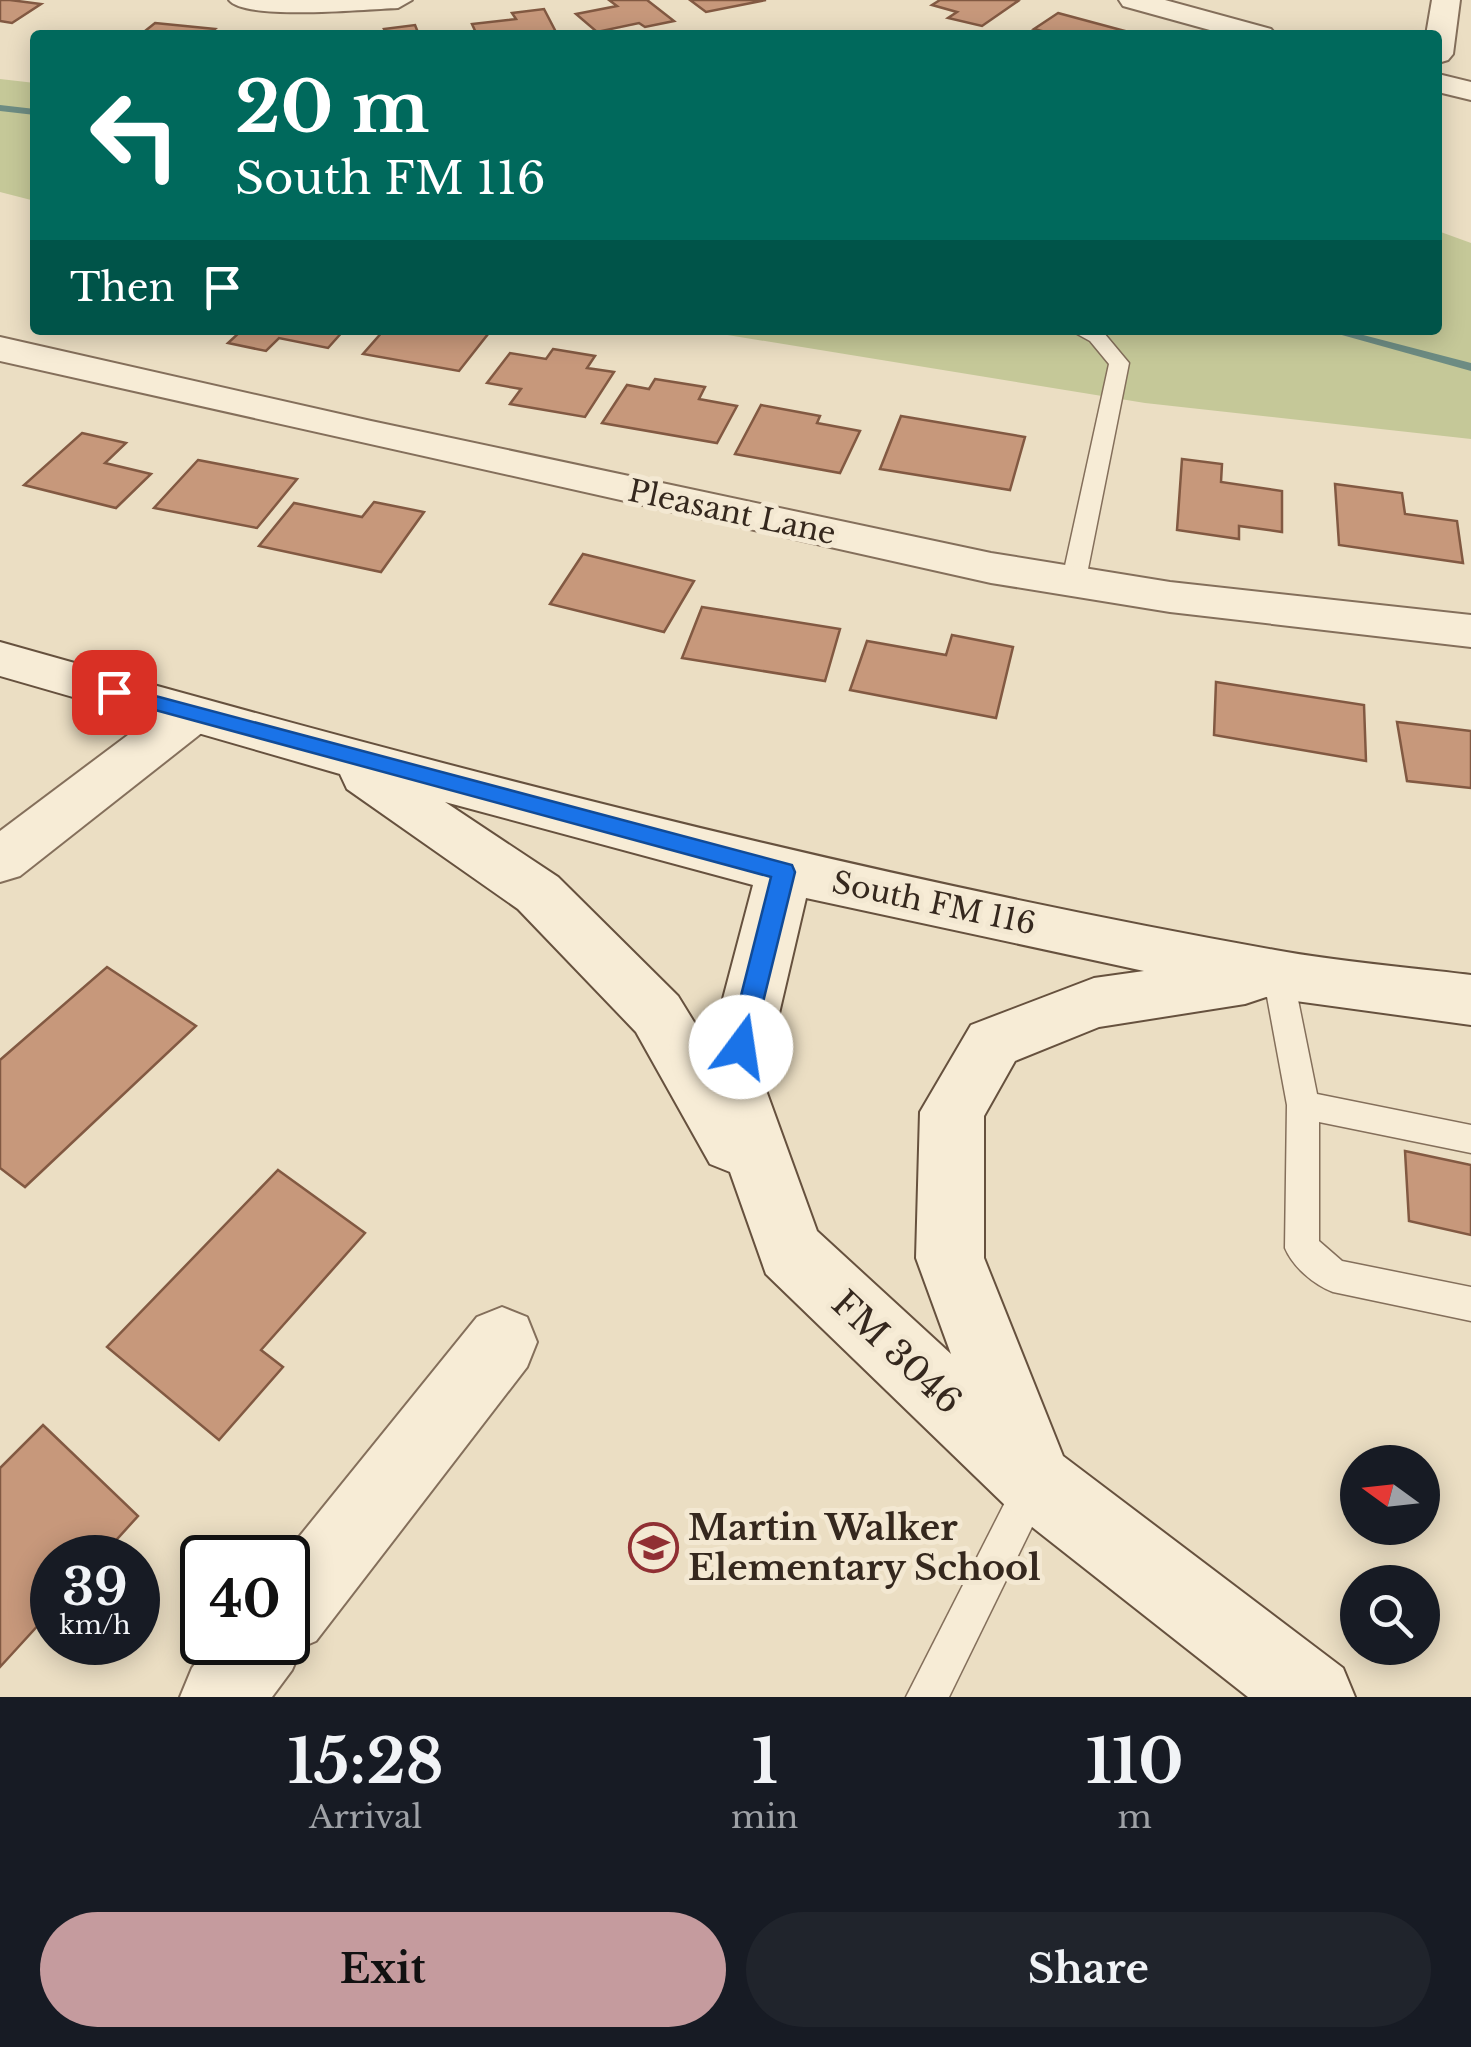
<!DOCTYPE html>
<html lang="en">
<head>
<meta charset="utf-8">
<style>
  :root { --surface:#171b24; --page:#20242c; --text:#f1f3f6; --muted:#9ea1a6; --accent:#c59b9e }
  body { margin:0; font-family:"Libre Baskerville",serif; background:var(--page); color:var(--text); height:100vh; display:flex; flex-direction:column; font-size:38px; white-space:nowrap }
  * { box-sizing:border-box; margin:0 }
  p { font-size:32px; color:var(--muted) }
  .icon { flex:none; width:55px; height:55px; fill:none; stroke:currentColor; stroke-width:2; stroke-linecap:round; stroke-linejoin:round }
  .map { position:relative; height:1697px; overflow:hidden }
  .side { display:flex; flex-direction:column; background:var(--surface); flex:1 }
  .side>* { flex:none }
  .guide { position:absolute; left:30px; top:30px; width:1412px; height:305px; border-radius:10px; box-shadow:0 5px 25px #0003; background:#00695c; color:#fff; overflow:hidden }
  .needle { width:65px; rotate:285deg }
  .fabs { position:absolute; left:1340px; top:1445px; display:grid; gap:20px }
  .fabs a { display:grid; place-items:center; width:100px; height:100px; border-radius:50%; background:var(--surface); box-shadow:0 5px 25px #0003; font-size:50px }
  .speed { position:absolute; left:30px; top:1535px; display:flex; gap:20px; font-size:50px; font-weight:700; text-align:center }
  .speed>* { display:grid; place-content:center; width:130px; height:130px; border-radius:50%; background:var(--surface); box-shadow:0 5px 25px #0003; line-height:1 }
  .speed small { font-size:25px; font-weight:400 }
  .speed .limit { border:5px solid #111; border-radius:15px; background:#fff; color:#111 }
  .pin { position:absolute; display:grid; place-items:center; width:85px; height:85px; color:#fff; margin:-42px; border-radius:20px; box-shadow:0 5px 15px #0006 }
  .me { position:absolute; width:110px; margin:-55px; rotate:14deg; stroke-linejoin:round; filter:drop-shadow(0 0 8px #0008) }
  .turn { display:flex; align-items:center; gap:35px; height:210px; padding:0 40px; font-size:45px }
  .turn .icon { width:130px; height:130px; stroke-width:2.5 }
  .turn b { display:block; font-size:70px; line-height:85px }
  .then { display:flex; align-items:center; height:95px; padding:0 40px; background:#0003; gap:20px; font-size:38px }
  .eta { display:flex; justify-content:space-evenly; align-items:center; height:170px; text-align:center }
  .eta b { font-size:60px; font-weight:800; line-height:70px }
  .primary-button { display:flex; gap:20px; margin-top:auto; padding:20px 40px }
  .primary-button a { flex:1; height:115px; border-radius:60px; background:var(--accent); color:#111; font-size:40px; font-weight:800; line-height:115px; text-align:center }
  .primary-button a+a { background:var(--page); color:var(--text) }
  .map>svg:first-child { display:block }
</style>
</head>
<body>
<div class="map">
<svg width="1471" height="1697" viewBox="0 0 1471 1697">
  <rect width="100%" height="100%" fill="#ebdec3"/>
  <g fill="#c5c898">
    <path d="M 0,79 L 35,83 L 35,201 L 0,192 Z"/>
    <path d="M 1438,231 L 1471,243 L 1471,439 L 1145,403 L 697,330 L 1438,330 Z"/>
  </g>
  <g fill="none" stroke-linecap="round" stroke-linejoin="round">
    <g fill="#6d8c83" fill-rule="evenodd">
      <path d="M 0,105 L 35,109 L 35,115 L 0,111 Z"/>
      <path d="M 1324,330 L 1344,330 L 1471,363 L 1471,371 Z"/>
    </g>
  </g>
  <g fill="#c7987b" stroke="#825942" stroke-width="2.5">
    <path d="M 0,0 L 10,0 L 41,4 L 12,23 L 0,21 Z"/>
    <path d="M 609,0 L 647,0 L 674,21 L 645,27 L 639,23 L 597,32 L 576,14 L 617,6 Z"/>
    <path d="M 690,0 L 766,0 L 706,12 Z"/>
    <path d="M 940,0 L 1014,0 L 1018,1 L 982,26 L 948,18 L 957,12 L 932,5 Z"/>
    <path d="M 544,9 L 557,34 L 477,35 L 472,24 L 516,19 L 512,13 Z"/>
    <path d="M 1058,13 L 1125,31 L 1119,35 L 1057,35 L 1034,29 Z"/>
    <path d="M 155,23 L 215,29 L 208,35 L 140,35 Z"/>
    <path d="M 415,25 L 419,35 L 387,35 L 384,29 Z"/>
    <path d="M 242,330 L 344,330 L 328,348 L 279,338 L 266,351 L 228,343 Z"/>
    <path d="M 384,330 L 465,330 L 488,334 L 459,371 L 363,354 Z"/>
    <path d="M 553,349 L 595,356 L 587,368 L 614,372 L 585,417 L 510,404 L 521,389 L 487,383 L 510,353 L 546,359 Z"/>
    <path d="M 655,379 L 705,387 L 699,399 L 737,406 L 717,443 L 602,423 L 627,385 L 649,389 Z"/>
    <path d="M 761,405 L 820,416 L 817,423 L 860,431 L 840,473 L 735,454 Z"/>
    <path d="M 901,416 L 1025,437 L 1010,490 L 880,469 Z"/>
    <path d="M 82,433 L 126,443 L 105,463 L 151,474 L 116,508 L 24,485 Z"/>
    <path d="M 1182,459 L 1222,464 L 1221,482 L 1282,491 L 1282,532 L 1239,526 L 1239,539 L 1177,530 Z"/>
    <path d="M 198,460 L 297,479 L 257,528 L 154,508 Z"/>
    <path d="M 1335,484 L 1402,493 L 1405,514 L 1457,521 L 1463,563 L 1339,545 Z"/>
    <path d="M 374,502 L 424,512 L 381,572 L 259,546 L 294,503 L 362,517 Z"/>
    <path d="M 583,554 L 694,581 L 664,632 L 550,604 Z"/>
    <path d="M 702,607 L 840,629 L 825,681 L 682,658 Z"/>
    <path d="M 952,635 L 1013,647 L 996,718 L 850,690 L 867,641 L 946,655 Z"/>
    <path d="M 1216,682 L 1364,705 L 1366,761 L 1214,735 Z"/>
    <path d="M 1397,722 L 1471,731 L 1471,788 L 1407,781 Z"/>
    <path d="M 107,967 L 196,1026 L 25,1187 L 0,1168 L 0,1060 Z"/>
    <path d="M 1405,1151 L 1471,1165 L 1471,1235 L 1409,1221 Z"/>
    <path d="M 278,1170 L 365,1233 L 261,1350 L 283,1367 L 219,1440 L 107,1347 Z"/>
    <path d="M 43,1425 L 138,1516 L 100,1558 L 52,1558 L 52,1610 L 0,1667 L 0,1468 Z"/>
  </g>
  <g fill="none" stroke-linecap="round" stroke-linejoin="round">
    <defs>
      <g id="lane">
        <path d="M 1070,330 L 1104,333 L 1129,363 L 1085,584 L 1073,592 L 1061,584 L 1109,364 L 1090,341 Z"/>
        <path d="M 1278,963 L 1288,966 L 1293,975 L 1317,1094 L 1471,1125 L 1471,1153 L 1319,1122 L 1319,1241 L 1342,1261 L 1471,1287 L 1471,1321 L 1333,1292 C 1314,1285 1293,1267 1285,1248 L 1287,1105 L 1263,975 L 1268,966 Z"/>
        <path d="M 1035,1463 L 1048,1469 L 1054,1482 L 949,1697 L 906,1697 L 1022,1469 Z"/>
      </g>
      <g id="street">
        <path d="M 229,0 L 412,0 L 398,8 C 368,9 245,21 229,0 Z"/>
        <path d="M 1119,0 L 1165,0 L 1271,29 L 1276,35 L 1228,35 L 1123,6 Z"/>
        <path d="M 1432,0 L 1460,0 L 1453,54 L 1448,60 L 1438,63 L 1438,35 L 1426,35 Z"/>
        <path d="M 1438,74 L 1471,82 L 1471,100 L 1438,92 Z"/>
        <path d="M 0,337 L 371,421 L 991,553 L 1170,582 L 1471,615 L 1471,647 L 1170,612 L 991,583 L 0,361 Z"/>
        <path d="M 190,697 L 208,702 L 215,715 L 208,728 L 20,876 L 0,882 L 0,831 L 172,702 Z"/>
        <path d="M 502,1307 L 527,1317 L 537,1342 L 527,1367 L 316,1641 L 302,1647 L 292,1670 L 272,1697 L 180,1697 L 192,1668 L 212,1642 L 288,1642 L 288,1558 L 282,1558 L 477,1317 Z"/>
      </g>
      <path id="secondary" d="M 0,642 C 421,761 845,873 1275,950 C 1340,962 1406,967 1471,975 L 1471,1025 L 1266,997 L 1245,1004 L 1099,1027 L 1015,1061 L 984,1116 L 984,1258 L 1063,1456 L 1343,1668 L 1355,1697 L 1248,1697 L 1008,1508 L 766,1274 L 730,1172 L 710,1164 L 636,1032 L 518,909 L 347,789 L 340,774 L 0,676 ZM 445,802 L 753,885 L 710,1048 L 678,996 L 558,877 ZM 806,898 L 1144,971 L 1094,978 L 971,1025 L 920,1112 L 916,1258 L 951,1354 L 817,1231 L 763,1082 Z"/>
    </defs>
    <use href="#lane" stroke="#846f5b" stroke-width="3"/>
    <use href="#street" stroke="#846f5b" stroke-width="4"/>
    <use href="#secondary" stroke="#66513e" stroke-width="4"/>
    <use href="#lane" fill="#f7ecd6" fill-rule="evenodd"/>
    <use href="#street" fill="#f7ecd6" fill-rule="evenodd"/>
    <use href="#secondary" fill="#f7ecd6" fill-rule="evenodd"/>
  </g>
  <path fill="#1a73e8" stroke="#114b97" stroke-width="2.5" d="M 114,685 L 792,865 L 795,872 L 750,1055 L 741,1058 L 732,1055 L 728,1047 L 771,877 L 107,697 L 104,692 Z"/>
  <defs>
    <symbol id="school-ring" viewBox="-11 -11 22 22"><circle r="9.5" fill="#f3e8d2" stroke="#902f33" stroke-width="1.5"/><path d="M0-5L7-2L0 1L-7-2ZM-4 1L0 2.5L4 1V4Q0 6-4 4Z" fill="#902f33"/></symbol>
  </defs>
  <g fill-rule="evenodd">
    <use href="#school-ring" x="626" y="1520" width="55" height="55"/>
  </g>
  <g text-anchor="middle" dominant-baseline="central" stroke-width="10" stroke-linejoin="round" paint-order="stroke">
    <g font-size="30" fill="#35281e" stroke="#f3e8d2">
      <text transform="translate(732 512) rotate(12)">Pleasant Lane</text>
      <text transform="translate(934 903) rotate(12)">South FM 116</text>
    </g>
    <g font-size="35" fill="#35281e" stroke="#f3e8d2">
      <text transform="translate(897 1352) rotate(43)">FM 3046</text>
    </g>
    <g font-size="35" font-weight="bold" fill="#35281e" stroke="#f3e8d2" text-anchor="start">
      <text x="688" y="1527">Martin Walker<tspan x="688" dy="40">Elementary School</tspan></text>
    </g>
  </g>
</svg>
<div class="fabs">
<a><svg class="needle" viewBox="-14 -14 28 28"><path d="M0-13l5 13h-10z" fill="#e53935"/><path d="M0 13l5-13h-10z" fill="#9ea1a6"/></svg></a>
<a><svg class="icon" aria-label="search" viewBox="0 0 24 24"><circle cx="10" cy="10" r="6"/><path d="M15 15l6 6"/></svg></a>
</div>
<div class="speed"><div>39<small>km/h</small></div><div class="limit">40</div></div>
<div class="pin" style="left:114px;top:692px;background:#d93025"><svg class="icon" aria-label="arrive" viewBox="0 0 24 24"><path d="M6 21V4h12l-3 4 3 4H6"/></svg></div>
<svg class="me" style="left:741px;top:1047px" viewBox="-20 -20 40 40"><circle r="19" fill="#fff"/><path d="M0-13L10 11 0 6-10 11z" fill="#1a73e8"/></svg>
<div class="guide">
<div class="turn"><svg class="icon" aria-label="left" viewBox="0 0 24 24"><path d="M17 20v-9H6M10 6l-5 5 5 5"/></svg><div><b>20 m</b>South FM 116</div></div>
<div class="then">Then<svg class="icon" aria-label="arrive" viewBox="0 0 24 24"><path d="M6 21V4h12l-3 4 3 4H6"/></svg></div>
</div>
</div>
<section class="side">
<div class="eta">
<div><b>15:28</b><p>Arrival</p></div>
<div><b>1</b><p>min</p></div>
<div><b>110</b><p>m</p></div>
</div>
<div class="primary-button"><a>Exit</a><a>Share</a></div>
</section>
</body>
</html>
